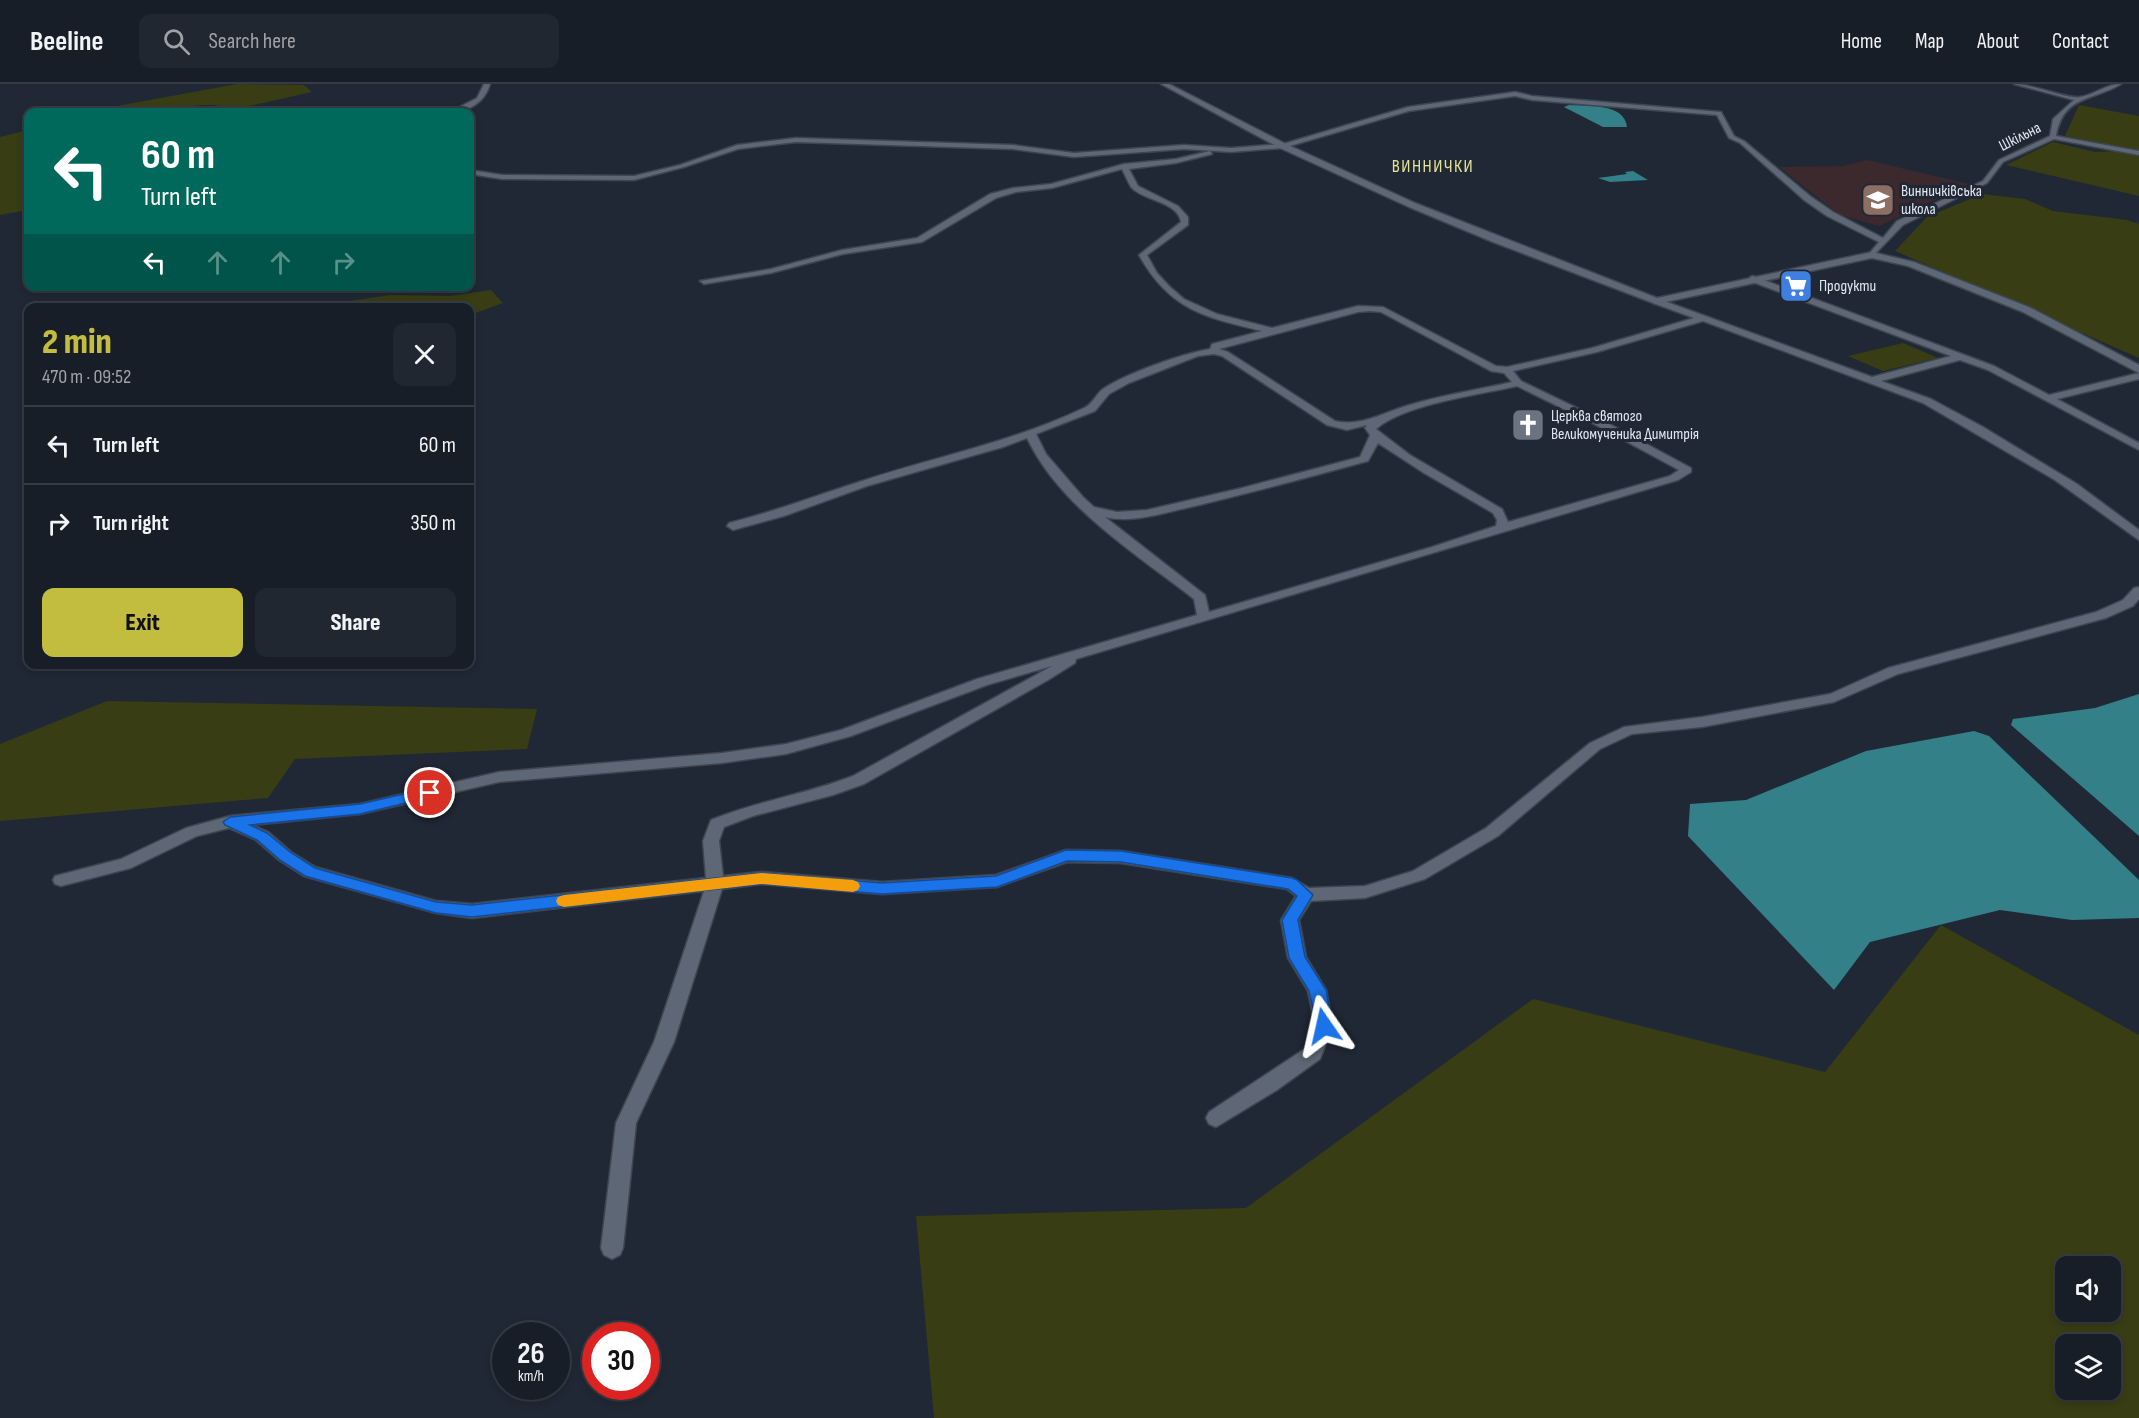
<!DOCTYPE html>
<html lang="en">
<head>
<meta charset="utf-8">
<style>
  :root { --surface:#181e28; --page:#212730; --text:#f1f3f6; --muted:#9fa2a8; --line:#363c45; --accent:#c2bd3f }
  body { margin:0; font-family:"Sofia Sans Condensed",sans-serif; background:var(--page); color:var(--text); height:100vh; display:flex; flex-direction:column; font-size:22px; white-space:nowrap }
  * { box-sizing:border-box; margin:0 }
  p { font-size:20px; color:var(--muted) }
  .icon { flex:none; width:33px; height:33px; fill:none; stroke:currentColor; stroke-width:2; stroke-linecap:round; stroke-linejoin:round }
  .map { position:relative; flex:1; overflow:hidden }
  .sheet { position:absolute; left:24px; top:219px; width:450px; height:366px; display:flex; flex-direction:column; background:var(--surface); border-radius:12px; box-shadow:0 3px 9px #0003,0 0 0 2px var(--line) }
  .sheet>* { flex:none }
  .banner { position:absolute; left:24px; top:24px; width:450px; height:183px; border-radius:12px; box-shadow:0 3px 9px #0003,0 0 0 2px var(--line); background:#00695c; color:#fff; overflow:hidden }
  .fabs { position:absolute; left:2055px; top:1172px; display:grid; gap:12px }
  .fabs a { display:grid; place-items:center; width:66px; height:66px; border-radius:12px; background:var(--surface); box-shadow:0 3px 9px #0003,0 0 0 2px var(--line); font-size:30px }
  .speed { position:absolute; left:492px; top:1238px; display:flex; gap:12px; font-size:30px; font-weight:700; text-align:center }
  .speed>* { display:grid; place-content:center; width:78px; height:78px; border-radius:50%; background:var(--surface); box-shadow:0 3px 9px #0003,0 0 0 2px var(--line); line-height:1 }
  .speed small { font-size:15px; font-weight:400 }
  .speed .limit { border:9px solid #d22; background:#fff; color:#111 }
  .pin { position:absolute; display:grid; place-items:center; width:51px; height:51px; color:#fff; margin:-26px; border:3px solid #fff; border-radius:50%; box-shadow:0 2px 6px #0007 }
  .me { position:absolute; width:66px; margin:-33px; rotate:349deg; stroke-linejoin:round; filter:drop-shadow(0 0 4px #0008) }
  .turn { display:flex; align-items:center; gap:21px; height:126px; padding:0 18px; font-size:27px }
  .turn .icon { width:78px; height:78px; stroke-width:2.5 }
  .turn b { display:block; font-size:42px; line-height:51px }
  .lanes { display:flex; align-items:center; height:57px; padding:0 18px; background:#0003; justify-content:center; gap:30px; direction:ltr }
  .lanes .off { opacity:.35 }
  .round { display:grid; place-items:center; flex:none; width:63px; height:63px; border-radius:12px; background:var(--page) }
  .head { display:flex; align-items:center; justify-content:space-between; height:102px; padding:0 18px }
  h1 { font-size:36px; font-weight:800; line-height:45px; color:var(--accent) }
  .cta { display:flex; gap:12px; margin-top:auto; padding:12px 18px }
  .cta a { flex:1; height:69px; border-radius:12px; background:var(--accent); color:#111; font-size:24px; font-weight:800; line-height:69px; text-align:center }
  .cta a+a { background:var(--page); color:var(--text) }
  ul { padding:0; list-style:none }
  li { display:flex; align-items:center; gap:18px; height:78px; padding:0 18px; border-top:2px solid var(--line) }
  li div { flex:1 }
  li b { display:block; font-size:22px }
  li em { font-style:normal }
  header { display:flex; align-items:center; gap:36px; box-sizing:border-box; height:84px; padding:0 30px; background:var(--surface); border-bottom:2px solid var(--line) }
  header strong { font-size:28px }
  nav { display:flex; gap:33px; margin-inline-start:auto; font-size:21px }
  .search { width:420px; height:54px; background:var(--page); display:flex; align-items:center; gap:15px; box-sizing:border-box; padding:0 21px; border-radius:12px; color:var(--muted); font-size:22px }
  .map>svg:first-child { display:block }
</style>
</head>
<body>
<header>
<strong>Beeline</strong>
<div class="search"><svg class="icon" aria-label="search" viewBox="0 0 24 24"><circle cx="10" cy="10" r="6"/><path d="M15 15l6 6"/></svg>Search here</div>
<nav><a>Home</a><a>Map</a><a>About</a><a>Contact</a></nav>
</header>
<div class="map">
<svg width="2139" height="1334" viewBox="0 0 2139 1334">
  <rect width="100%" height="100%" fill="#202835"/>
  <path fill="#3c292e" d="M 1867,76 L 1969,100 L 1879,142 L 1840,131 L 1779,83 L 1843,82 Z"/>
  <g fill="#383d13" fill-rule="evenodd">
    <path d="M 237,0 L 304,1 L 312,8 L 231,26 C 208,14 178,27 154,28 C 131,30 107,29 84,28 Z"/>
    <path d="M 2079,21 L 2139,32 L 2139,67 L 2065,52 Z"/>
    <path d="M 28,46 L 28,126 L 0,131 L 0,53 Z"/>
    <path d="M 2053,58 L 2095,68 L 2119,67 L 2139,71 L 2139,112 L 2006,81 Z"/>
    <path d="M 1982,110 L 2025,115 L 2053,127 L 2127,136 L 2139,140 L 2139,274 L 1895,167 L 1927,133 Z"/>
    <path d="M 491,206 L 503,219 L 470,231 L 470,224 L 277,223 L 317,222 L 390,211 L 450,212 Z"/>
    <path d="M 1903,259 L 1938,274 L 1883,287 L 1848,272 Z"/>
    <path d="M 107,617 L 537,625 L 527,665 L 295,675 L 268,714 L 0,737 L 0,660 Z"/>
    <path d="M 1941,841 L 2139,951 L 2139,1334 L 934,1334 L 916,1132 L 1246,1124 L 1533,915 L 1825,988 ZM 2066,1182 L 2110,1182 L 2110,1227 L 2066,1227 ZM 2066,1260 L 2110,1260 L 2110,1305 L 2066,1305 Z"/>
  </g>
  <g fill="#338089">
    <path d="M 1569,21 C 1587,22 1625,19 1627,43 L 1603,43 L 1564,23 Z"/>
    <path d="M 1633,87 L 1648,96 L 1610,98 L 1598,94 L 1627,90 L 1625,88 Z"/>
    <path d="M 2139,610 L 2139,752 L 2011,641 L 2013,635 L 2095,624 Z"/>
    <path d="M 1974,647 L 1989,652 L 2139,796 L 2139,834 L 2072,836 L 2000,826 L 1870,858 L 1834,906 L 1688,752 L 1690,720 L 1746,716 L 1866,667 Z"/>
  </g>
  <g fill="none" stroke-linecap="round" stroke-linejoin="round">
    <defs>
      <g id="street">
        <path d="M 484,0 L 490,0 C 485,18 469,28 450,28 L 477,14 Z"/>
        <path d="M 2014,0 C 2033,0 2066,15 2080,13 C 2094,11 2106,0 2121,0 C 2093,17 2063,11 2056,52 L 2139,67 L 2139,71 L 2054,55 L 2003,78 L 1987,99 L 1903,141 L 1872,173 L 1868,171 L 1879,158 L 1827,132 L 1804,116 L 1740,59 L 1729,54 L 1717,31 L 1532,16 L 1515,12 L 1409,27 L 1283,64 L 1231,68 L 1184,65 L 1074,73 L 1013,65 L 796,58 L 738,65 L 684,83 L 634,96 L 502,95 L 470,90 L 470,86 L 502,91 L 634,92 L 680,81 L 737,61 L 796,54 L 1013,61 L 1074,69 L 1184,61 L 1231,64 L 1283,60 L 1408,23 L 1515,8 L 1532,12 L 1721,28 L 1734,52 L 1744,57 L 1810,112 L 1833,128 L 1883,154 L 1897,137 L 1983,97 L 1999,76 L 2050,52 L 2053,35 L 2074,16 Z"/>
        <path d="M 1210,67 L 1212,70 L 1176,79 L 1129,85 L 1138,102 L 1178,122 L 1188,133 L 1188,141 L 1147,171 L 1157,189 L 1170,203 L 1184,215 L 1217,230 L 1272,244 L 1358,222 L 1383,223 L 1496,282 L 1507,283 L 1592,264 L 1694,234 L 1653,219 L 1652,217 L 1656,214 L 1872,293 L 1951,272 L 1750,197 L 1750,193 L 1753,192 L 1994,282 L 2049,311 L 2139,289 L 2139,295 L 2057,315 L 2139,359 L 2139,366 L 1988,286 L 1960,276 L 1881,297 L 1931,315 L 1983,343 L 2077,400 L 2139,446 L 2139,456 L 2055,396 L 1923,319 L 1703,237 L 1597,268 L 1513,287 L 1521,297 L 1602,336 L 1691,384 L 1691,388 L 1678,396 L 1076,575 L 1075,579 L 1048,596 L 864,700 L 833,711 L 753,732 L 724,743 L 719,757 L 723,792 L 761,788 L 882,798 L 996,791 L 1066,766 L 1121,767 L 1292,794 L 1309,804 L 1365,802 L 1413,787 L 1486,744 L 1590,659 L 1624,643 L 1702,633 L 1830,610 L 1888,584 L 2096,528 L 2123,516 L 2134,504 L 2139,503 L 2139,515 L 2133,522 L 2106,534 L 1898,590 L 1834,618 L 1702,643 L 1632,650 L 1600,665 L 1498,752 L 1425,795 L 1365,814 L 1311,817 L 1299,836 L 1306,873 L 1326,906 L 1333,942 L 1320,975 L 1277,1006 L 1216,1043 L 1209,1040 L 1206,1034 L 1209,1028 L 1306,964 L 1315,942 L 1308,907 L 1288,874 L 1281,836 L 1296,812 L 1287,805 L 1121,779 L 1067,778 L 997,803 L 882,810 L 761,800 L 722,805 L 674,958 L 636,1039 L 623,1164 L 620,1171 L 612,1175 L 604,1171 L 601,1164 L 616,1039 L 654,958 L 704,807 L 472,834 L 436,829 L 304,792 L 279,776 L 256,756 L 229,744 L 197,752 L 131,784 L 61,802 L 55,800 L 53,796 L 55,792 L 121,775 L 186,744 L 230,732 L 360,720 L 499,688 L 722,669 L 786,660 L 841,646 L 977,595 L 1197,531 L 1194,515 C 1135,469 1060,423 1027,354 L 1003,363 L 867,402 L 784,432 L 733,446 L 727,442 L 729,439 C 773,428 815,412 859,398 C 934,373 1013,358 1084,324 C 1093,320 1096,310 1103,305 C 1127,289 1181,270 1210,265 L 1212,260 L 1262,247 C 1204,233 1170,226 1139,171 L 1181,138 C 1178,117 1143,117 1131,103 C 1128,98 1125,91 1122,85 L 1052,104 L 1016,108 L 996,114 L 922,158 L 843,170 L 771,189 L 704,200 L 700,197 L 771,185 L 842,166 L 917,154 L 990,110 L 1013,104 L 1051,100 L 1124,80 L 1176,75 ZM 1370,227 L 1381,228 L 1491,287 L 1504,289 L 1512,298 C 1477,306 1441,311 1406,322 C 1383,329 1360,343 1335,337 L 1228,268 L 1219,265 L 1358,228 ZM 1214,270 L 1222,272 L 1327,341 L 1347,346 L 1367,341 L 1365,344 L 1370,351 L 1360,373 L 1242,404 L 1147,426 L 1117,428 L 1094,423 L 1083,413 L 1046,370 L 1036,350 L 1095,327 L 1109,310 L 1129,299 L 1198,272 ZM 1517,302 L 1594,340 L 1679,386 L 1670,392 L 1508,438 L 1502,425 L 1410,371 L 1376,345 C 1405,320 1478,311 1517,302 ZM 1378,359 L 1424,389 L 1493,429 L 1497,436 L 1496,442 L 1432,463 L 1209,528 L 1205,511 L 1105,433 C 1134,440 1166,428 1195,422 C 1253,408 1310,393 1368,377 ZM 1052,582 L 853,692 C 807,710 757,717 711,736 L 703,757 L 706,794 L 472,820 L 436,817 L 315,783 L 291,768 L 268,748 L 252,741 L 360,730 L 499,698 L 722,679 L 786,670 L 851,652 L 987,601 Z"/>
      </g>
      <path id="secondary" d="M 1161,0 L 1169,0 L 1286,60 L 1415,119 L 1657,214 L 1872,168 L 1914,178 L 2031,224 L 2139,281 L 2139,289 L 2023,228 L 1908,182 L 1872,174 L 1656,220 L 1493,158 L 1409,123 L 1280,64 Z"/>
    </defs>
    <use href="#street" stroke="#3e454f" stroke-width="3"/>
    <use href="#secondary" stroke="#3e454f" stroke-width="3"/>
    <use href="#street" fill="#5e6775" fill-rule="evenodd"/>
    <use href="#secondary" fill="#5e6775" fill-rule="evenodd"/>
  </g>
  <path fill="#1a73e8" stroke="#114b97" stroke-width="1.5" d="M 430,704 L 435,705 L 437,709 L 435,712 L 360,730 L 250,741 L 267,749 L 290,768 L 315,784 L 436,818 L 472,821 L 761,789 L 882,799 L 996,792 L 1066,766 L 1121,767 L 1292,794 L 1297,796 L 1313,811 L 1298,836 L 1305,873 L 1326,906 L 1333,942 L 1330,947 L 1324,949 L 1318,947 L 1309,907 L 1289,874 L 1282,836 L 1297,812 L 1288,805 L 1121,778 L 1067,777 L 997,803 L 882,810 L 761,800 L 472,833 L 436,829 L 305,792 L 280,776 L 257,756 L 225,741 L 223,738 L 230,733 L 360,720 Z"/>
  <path fill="#f59e0b" d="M 761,789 L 853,796 L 858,798 L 860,802 L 858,806 L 853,808 L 761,800 L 564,823 L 558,821 L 556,817 L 558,813 L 564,811 Z"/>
  <defs>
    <symbol id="school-square" viewBox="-11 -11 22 22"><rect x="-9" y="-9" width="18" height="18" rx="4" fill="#8d6e63" stroke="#202835"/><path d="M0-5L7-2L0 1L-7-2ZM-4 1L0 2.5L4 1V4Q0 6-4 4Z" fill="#fff"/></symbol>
    <symbol id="supermarket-square" viewBox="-11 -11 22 22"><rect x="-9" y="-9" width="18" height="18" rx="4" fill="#3f7fe0" stroke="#202835"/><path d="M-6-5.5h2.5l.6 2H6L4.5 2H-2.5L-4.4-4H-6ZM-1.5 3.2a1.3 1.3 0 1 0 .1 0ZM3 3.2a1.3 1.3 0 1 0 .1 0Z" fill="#fff"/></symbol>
    <symbol id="church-square" viewBox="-11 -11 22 22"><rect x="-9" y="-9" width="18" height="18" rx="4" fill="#6b7280" stroke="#202835"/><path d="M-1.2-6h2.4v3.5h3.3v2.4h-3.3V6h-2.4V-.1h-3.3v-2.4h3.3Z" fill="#fff"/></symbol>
  </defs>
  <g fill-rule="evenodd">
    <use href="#school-square" x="1859" y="97" width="38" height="38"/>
    <use href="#supermarket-square" x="1777" y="183" width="38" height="38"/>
    <use href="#church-square" x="1509" y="322" width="38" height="38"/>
  </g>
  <g text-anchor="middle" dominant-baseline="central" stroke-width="6" stroke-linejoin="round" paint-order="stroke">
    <g font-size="16" fill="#e3e8f0" stroke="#202835">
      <text transform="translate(2020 53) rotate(-27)">Шкільна</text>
    </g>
    <g font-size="16" fill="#e3e8f0" stroke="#202835" text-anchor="start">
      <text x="1901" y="107">Винничківська<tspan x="1901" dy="18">школа</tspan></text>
      <text x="1819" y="202">Продукти</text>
      <text x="1551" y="332">Церква святого<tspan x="1551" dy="18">Великомученика Димитрія</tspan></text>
    </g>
    <g font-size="18" letter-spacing="1.5" fill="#e6e495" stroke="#202835">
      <text x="1433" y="82">ВИННИЧКИ</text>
    </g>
  </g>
</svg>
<div class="fabs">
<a><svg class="icon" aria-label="sound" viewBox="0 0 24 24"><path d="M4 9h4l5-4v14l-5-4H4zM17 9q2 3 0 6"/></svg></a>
<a><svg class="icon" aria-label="layers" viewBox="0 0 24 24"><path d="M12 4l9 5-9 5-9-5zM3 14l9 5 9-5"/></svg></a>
</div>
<div class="speed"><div>26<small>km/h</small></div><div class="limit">30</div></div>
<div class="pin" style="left:430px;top:709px;background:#d93025"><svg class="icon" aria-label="arrive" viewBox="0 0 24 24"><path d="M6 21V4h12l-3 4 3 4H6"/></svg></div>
<svg class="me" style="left:1324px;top:942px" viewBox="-20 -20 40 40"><path d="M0-17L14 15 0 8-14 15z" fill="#1a73e8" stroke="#fff" stroke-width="4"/></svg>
<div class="banner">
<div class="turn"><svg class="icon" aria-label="left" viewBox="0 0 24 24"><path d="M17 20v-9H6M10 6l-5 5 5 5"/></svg><div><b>60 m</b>Turn left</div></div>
<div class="lanes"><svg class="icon" aria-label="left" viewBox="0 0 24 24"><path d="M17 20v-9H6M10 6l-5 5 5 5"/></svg><svg class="icon off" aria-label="ahead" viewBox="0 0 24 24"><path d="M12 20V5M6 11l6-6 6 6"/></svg><svg class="icon off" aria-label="ahead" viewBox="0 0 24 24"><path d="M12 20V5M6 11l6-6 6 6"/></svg><svg class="icon off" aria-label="right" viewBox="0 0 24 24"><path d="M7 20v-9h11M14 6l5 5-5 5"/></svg></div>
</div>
<section class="sheet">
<div class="head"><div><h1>2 min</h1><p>470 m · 09:52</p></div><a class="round"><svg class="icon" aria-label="close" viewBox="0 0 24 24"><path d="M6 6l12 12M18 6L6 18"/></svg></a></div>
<ul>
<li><svg class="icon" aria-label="left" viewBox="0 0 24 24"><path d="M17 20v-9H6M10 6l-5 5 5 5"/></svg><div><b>Turn left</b></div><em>60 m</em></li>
<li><svg class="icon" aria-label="right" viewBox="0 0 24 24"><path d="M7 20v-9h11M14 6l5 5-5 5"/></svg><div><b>Turn right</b></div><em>350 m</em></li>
</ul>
<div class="cta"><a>Exit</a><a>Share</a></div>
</section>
</div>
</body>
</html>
